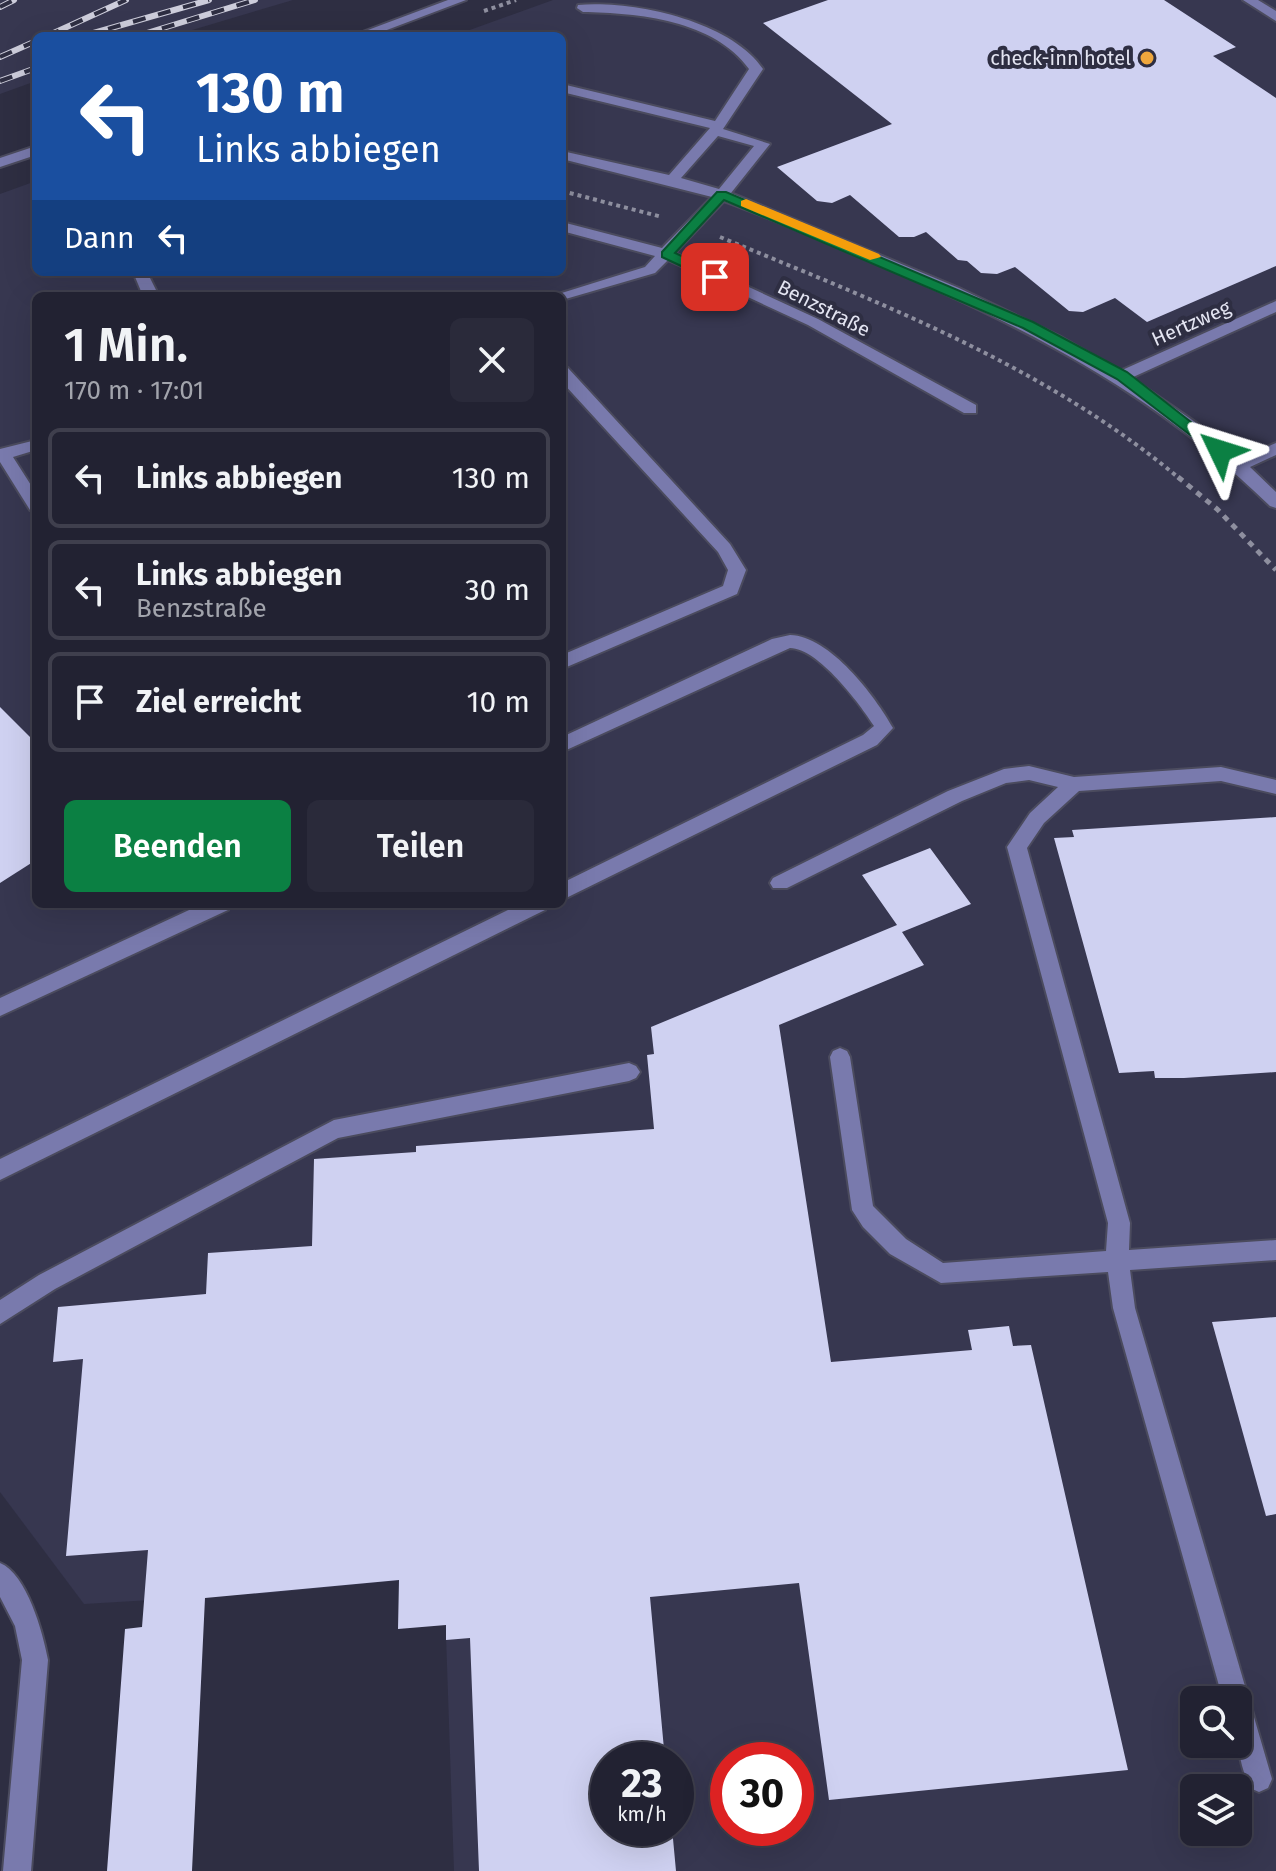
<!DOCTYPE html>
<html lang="de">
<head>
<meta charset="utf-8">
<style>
  :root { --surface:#222232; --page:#2a2a3a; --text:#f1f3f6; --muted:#a2a4ac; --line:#3f3f4d; --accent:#0b8043 }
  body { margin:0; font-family:"Fira Sans",sans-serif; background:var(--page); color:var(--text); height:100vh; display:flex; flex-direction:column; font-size:30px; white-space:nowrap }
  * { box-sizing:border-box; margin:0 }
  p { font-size:26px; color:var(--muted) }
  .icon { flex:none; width:44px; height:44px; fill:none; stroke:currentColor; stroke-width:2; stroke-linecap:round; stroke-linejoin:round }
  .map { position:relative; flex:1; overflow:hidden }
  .drawer { position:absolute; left:32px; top:292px; width:534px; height:616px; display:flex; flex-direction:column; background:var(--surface); border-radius:12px; box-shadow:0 8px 32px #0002,0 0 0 2px var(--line) }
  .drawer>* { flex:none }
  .banner { position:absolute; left:32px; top:32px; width:534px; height:244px; border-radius:12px; box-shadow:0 8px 32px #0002,0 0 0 2px var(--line); background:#1a4fa0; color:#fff; overflow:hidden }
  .buttons { position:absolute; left:1180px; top:1686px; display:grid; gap:16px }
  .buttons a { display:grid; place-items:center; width:72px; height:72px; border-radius:12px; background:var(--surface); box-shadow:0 8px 32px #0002,0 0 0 2px var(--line); font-size:40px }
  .speed { position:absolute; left:590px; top:1742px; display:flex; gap:16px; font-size:40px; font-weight:700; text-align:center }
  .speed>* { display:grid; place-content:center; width:104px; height:104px; border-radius:50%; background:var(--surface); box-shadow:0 8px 32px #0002,0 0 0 2px var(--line); line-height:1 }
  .speed small { font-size:20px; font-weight:400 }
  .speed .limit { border:12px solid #d22; background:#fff; color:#111 }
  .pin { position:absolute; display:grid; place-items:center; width:68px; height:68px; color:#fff; margin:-34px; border-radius:16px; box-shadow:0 4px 12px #0006 }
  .me { position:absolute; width:88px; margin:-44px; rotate:311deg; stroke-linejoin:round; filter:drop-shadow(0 0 6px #0008) }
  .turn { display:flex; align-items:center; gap:28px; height:168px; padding:0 32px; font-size:36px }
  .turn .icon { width:104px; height:104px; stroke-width:2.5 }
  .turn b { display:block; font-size:56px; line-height:68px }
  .then { display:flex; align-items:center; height:76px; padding:0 32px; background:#0003; gap:16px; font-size:30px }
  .round { display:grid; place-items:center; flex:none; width:84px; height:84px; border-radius:12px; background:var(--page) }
  .summary { display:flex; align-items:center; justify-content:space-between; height:136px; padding:0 32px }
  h1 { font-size:48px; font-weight:600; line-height:60px }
  .cta { display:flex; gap:16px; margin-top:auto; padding:16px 32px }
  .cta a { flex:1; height:92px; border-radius:12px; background:var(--accent); color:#fff; font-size:32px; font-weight:600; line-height:92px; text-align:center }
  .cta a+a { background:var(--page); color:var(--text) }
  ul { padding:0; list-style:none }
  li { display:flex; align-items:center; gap:24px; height:100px; margin:0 16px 12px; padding:0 16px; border:4px solid var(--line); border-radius:12px }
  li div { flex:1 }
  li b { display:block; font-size:30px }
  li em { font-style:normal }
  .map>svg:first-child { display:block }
</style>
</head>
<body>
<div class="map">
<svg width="1276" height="1871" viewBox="0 0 1276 1871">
  <rect width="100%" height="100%" fill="#2e2e42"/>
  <g fill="#373750" fill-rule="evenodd">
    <path d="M 0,0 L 293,0 L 172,36 L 36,36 L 36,81 L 0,94 Z"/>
    <path d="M 553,0 L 1276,0 L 1276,1871 L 454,1871 L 444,1576 L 269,1593 L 84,1604 L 0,1492 L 0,194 L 36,181 L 36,272 L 562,272 L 562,36 L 453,36 ZM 36,296 L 562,296 L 562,904 L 36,904 ZM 1194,1700 L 1238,1700 L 1238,1744 L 1194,1744 ZM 608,1760 L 676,1760 L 676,1828 L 608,1828 ZM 728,1760 L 796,1760 L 796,1828 L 728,1828 ZM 1194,1788 L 1238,1788 L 1238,1832 L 1194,1832 Z"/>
  </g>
  <g fill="#cfd1f1">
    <path d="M 828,0 L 1164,0 L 1236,47 L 1213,56 L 1276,98 L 1276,266 L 1147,322 L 1115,298 L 1083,312 L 1069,311 L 1015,267 L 997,274 L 981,273 L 967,261 L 958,260 L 926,232 L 914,237 L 899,237 L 850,195 L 832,203 L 817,201 L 777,167 L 892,124 L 763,23 Z"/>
    <path d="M 0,707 L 36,743 L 36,860 L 0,883 Z"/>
    <path d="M 1276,817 L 1276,1072 L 1184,1078 L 1155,1078 L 1154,1071 L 1119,1073 L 1054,838 L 1074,837 L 1072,830 Z"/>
    <path d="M 930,848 L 971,904 L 902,932 L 924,965 L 779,1025 L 831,1362 L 972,1350 L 968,1330 L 1009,1326 L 1013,1346 L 1031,1345 L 1128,1770 L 829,1800 L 799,1583 L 650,1597 L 665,1760 L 608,1760 L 608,1828 L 672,1828 L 676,1871 L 479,1871 L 470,1638 L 446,1640 L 446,1625 L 398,1629 L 399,1580 L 205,1598 L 192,1871 L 107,1871 L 125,1629 L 142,1627 L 148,1550 L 66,1556 L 83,1359 L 53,1362 L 58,1307 L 206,1294 L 208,1253 L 312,1246 L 314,1159 L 416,1152 L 416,1146 L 654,1129 L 647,1055 L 654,1054 L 651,1027 L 897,925 L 862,875 Z"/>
    <path d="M 1276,1317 L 1276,1514 L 1266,1516 L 1212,1322 Z"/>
  </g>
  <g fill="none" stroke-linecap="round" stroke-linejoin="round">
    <defs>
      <g id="minor">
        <path d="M 448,0 L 466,0 L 371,36 L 352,36 Z"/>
        <path d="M 1243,0 L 1258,0 L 1276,11 L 1276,21 Z"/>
        <path d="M 578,5 C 633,0 731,21 763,69 L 723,129 L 770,144 L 731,193 L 959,288 L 1059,336 L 1120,371 L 1276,301 L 1276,312 L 1131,378 L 1198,424 L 1240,458 L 1276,443 L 1276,455 L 1250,467 L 1276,492 L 1276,508 L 1270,506 C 1156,395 1037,333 892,270 C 837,246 781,222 724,201 L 675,253 L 818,319 L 976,405 L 976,413 L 964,413 L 808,325 L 668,260 L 655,273 L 562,300 L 562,296 L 552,296 L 645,267 L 655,256 L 562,231 L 562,222 L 662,248 L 712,197 L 562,159 L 562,151 L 669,175 L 710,128 L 562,92 L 562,84 L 715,121 L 749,69 C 714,20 638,13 583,12 L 577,8 ZM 718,136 L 754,146 L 719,189 L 681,178 Z"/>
        <path d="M 36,146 L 36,155 L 0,167 L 0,158 Z"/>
        <path d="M 133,272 L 147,272 L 159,296 L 143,296 Z"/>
        <path d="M 562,367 L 568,368 L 730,544 L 746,570 L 737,594 L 562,669 L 562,655 L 723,586 L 728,570 L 718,552 L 562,382 Z"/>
        <path d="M 36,440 L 36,450 L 13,457 L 36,493 L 36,512 L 30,510 L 0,462 L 0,449 Z"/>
        <path d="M 790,635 C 830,636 875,696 893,728 L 877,745 L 562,900 L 562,883 L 863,735 L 874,726 C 860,704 818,648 790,648 L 562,752 L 562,737 L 772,639 Z"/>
        <path d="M 1029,766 L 1074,777 L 1221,767 L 1276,780 L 1276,794 L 1221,781 L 1079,791 L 1044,823 L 1027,848 L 1130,1223 L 1129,1250 L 1276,1240 L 1276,1260 L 1130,1270 L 1135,1308 L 1272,1779 L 1268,1788 L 1259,1792 L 1250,1788 C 1235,1753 1238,1737 1238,1700 L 1223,1700 L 1113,1308 L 1108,1272 L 941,1283 L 890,1254 L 863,1227 L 852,1210 L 830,1057 L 833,1051 L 840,1048 L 847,1051 L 850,1057 L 873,1206 L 906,1239 L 943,1263 L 1106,1251 L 1108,1223 L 1007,847 L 1030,813 L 1058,787 L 1029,780 L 1006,783 L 962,801 L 787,888 L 773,888 L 770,883 L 773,878 L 948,791 L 1004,769 Z"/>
        <path d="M 202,904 L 231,904 L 228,910 L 0,1016 L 0,998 Z"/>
        <path d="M 520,904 L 548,904 L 545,910 L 0,1180 L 0,1159 Z"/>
        <path d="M 629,1063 L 636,1066 L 640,1072 L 636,1078 L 629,1081 L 338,1138 L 55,1289 L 0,1324 L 0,1300 L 39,1275 L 334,1120 Z"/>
        <path d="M 0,1563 C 27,1574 43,1633 48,1660 L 31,1871 L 3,1871 L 22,1660 L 15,1626 L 0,1597 Z"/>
      </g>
    </defs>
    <use href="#minor" stroke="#4b4b5e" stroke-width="4"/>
    <g stroke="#8e8f9f" stroke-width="4" stroke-dasharray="4 4" stroke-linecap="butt">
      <path d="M 484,11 L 516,0"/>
      <path d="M 562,191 L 662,217"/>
      <path d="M 720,237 C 880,303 1046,366 1180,479"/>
    </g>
    <path stroke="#8e8f9f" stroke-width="5" stroke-dasharray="6 6" stroke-linecap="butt" d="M 1178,477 L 1217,509 L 1276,570"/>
    <use href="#minor" fill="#797aad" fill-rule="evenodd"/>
    <defs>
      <g id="rail">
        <path d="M 0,7 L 14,0"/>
        <path d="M 47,36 L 126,0"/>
        <path d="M 83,36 L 209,0"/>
        <path d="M 137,36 L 255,0"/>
        <path d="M 0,57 L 36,41"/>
        <path d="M 0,81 L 36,68"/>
      </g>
    </defs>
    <use href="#rail" stroke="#cdcddb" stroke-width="6"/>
    <use href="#rail" stroke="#2e2e42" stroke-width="4" stroke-dasharray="13" stroke-linecap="butt"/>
  </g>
  <path fill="#0b8043" stroke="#07532c" stroke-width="2" d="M 717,192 L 726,192 L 1033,322 L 1127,372 L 1228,451 L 1215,454 L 1117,379 L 1023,328 L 724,200 L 675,253 L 720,274 L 720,280 L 711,280 L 662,257 L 662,252 Z"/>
  <path fill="#f59e0b" d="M 746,199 L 879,254 L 881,257 L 870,260 L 741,206 L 741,201 Z"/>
  <circle fill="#efa73d" stroke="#2e2e42" stroke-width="3" cx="1147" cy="58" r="8"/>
  <g text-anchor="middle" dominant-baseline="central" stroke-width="8" stroke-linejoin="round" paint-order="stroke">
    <g font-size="20" fill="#e4e5f2" stroke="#2e2e42" text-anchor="end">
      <text x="1131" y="58">check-inn hotel</text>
    </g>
    <g font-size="20" fill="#e4e5f2" stroke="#2e2e42">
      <text transform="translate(824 308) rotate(27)">Benzstraße</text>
      <text transform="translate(1191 323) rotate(-24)">Hertzweg</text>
    </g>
  </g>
</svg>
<div class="buttons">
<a><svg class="icon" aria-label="search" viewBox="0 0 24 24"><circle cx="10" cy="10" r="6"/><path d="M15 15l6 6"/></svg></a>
<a><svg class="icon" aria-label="layers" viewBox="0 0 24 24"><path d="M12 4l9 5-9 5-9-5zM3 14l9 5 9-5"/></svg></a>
</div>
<div class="speed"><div>23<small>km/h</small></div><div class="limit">30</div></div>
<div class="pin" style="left:715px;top:277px;background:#d93025"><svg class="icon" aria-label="arrive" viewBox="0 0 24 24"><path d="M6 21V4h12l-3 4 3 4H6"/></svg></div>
<svg class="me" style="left:1220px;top:451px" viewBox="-20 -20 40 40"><path d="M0-17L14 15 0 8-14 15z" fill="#0b8043" stroke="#fff" stroke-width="4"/></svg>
<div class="banner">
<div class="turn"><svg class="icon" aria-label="left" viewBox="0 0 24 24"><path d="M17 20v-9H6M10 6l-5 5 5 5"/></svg><div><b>130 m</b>Links abbiegen</div></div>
<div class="then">Dann<svg class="icon" aria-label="left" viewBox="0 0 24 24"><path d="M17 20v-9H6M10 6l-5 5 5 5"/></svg></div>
</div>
<section class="drawer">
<div class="summary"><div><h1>1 Min.</h1><p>170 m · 17:01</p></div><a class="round"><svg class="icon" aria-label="close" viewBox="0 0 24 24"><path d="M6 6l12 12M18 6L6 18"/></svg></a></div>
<ul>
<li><svg class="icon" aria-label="left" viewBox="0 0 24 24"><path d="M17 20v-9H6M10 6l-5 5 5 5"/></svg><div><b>Links abbiegen</b></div><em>130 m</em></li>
<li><svg class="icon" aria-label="left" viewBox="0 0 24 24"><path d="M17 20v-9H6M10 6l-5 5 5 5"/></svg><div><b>Links abbiegen</b><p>Benzstraße</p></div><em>30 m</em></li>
<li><svg class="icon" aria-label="arrive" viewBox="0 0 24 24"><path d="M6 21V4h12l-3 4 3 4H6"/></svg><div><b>Ziel erreicht</b></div><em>10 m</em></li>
</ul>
<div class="cta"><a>Beenden</a><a>Teilen</a></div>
</section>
</div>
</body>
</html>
